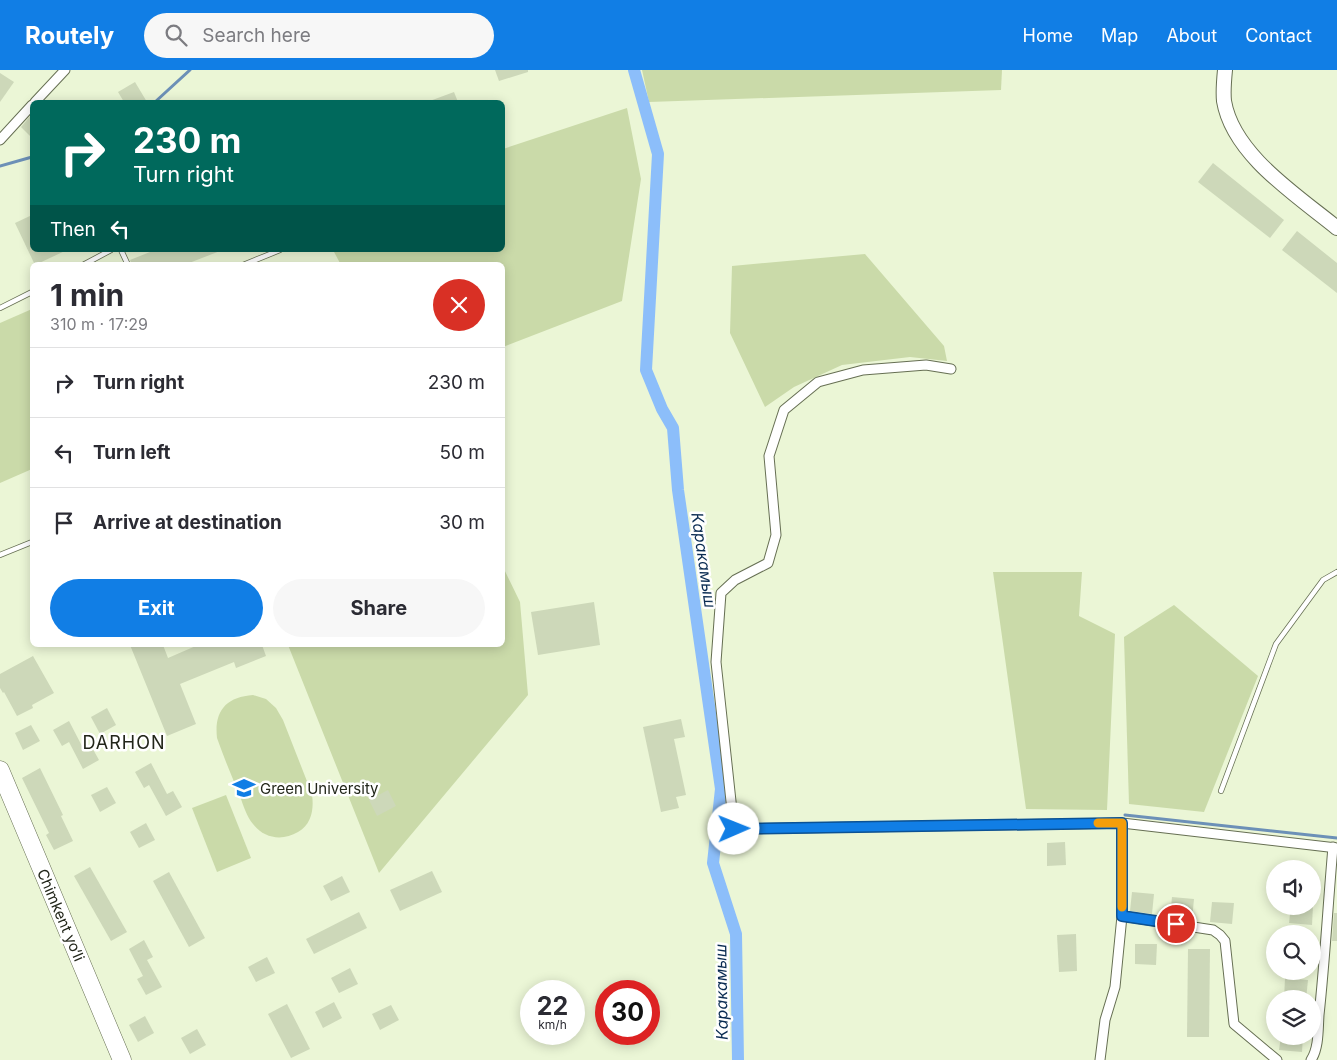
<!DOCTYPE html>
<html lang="en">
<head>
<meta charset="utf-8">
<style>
  :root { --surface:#fff; --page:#f7f7f7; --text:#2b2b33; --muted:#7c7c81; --line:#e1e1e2; --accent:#117ee5 }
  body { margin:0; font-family:Inter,sans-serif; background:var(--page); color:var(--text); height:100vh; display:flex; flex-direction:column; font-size:19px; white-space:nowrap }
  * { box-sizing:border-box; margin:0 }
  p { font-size:16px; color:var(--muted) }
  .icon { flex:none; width:28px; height:28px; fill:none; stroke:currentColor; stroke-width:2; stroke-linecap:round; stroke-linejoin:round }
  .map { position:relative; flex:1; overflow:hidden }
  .details { position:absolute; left:30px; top:192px; width:475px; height:385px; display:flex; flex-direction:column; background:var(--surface); border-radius:8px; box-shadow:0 2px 12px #0003 }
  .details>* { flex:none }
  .banner { position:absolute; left:30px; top:30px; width:475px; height:152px; border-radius:8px; box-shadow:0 2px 12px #0003; background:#00695c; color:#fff; overflow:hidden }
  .controls { position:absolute; left:1266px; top:790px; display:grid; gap:10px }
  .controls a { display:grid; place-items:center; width:55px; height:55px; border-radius:50%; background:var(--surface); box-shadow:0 2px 12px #0003; font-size:25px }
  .speed { position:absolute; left:520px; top:910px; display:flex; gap:10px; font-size:25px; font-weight:700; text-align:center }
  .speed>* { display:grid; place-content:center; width:65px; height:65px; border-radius:50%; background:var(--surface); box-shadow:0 2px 12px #0003; line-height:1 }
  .speed small { font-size:12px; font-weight:400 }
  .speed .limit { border:8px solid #d22; background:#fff; color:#111 }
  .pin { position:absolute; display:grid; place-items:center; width:42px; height:42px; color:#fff; margin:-21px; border:2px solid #fff; border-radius:50%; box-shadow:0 1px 5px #0007 }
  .me { position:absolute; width:55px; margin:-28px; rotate:89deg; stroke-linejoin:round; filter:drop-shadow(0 0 4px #0008) }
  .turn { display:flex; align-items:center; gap:18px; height:105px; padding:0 20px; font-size:22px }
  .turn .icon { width:65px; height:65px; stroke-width:2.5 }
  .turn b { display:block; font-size:35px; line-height:42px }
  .then { display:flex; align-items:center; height:48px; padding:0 20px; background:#0003; gap:10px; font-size:19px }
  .round { display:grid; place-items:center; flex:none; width:52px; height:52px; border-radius:26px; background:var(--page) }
  .summary { display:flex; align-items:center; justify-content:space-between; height:85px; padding:0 20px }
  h1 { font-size:30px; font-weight:700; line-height:38px }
  .primary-button { display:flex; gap:10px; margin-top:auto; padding:10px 20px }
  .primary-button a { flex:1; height:58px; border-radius:30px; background:var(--accent); color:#fff; font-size:20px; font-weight:700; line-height:58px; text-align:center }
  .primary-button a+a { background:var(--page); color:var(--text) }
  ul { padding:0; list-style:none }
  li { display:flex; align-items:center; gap:15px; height:70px; padding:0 20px; border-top:1px solid var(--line) }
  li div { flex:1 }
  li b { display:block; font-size:19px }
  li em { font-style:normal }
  header { display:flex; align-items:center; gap:30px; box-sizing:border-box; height:70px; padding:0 25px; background:var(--accent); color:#fff }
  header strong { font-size:24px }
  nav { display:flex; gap:28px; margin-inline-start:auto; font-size:18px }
  .search { width:350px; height:45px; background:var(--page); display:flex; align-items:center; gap:12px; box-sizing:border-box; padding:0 18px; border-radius:28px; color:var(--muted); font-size:19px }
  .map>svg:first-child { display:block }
</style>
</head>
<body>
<header>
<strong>Routely</strong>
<div class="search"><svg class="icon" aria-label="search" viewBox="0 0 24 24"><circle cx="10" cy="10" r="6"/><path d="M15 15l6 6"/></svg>Search here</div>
<nav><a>Home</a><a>Map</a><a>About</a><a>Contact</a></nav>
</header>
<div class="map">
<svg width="1337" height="990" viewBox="0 0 1337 990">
  <rect width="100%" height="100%" fill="#ebf6d6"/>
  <g fill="#cadaa9">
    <path d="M 642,0 L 1002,0 L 1001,20 L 649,32 Z"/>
    <path d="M 627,38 L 641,109 L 622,231 L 503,277 L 502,195 L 341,195 L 333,180 L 502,180 L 503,79 Z"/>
    <path d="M 865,184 L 944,276 L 947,291 L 910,287 L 842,295 L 794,317 L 765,337 L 730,263 L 732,196 Z"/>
    <path d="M 32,239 L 32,399 L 0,413 L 0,253 Z"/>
    <path d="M 503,497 L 520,532 L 528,625 L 379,803 L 288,575 L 502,575 Z"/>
    <path d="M 993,502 L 1082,502 L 1079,546 L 1115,564 L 1107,740 L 1026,739 Z"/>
    <path d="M 1174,535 L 1258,606 L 1204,742 L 1129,734 L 1124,567 Z"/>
    <path d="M 253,625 L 266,629 L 276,638 L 283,650 L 312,724 C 314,739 312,754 298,762 C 283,771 264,769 253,754 C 247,747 243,735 240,726 C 232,707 224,688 217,668 C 214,641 226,627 253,625 Z"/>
    <path d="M 226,725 L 251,788 L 217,802 L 192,738 Z"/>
  </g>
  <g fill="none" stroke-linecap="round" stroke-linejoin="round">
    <g stroke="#6c90b7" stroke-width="3">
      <path d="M 155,32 L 190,0"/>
      <path d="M 0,96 L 32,87"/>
      <path d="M 1125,745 L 1337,768"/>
    </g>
    <path stroke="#8cbefa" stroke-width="12" d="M 634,0 L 658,84 L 646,300 L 662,339 L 673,358 L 678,420 L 721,719 L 713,793 L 736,864 L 738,990"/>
  </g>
  <g fill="#cdd8b9">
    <path d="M 495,0 L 528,0 L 528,2 L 499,11 Z"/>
    <path d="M 0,3 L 14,12 L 0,32 Z"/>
    <path d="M 135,12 L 147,32 L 124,32 L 118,22 Z"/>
    <path d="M 454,22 L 458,32 L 427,32 Z"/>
    <path d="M 32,44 L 32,68 L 21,57 Z"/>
    <path d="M 1213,93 L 1284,150 L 1270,168 L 1198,112 Z"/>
    <path d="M 32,145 L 32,180 L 67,180 L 35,195 L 15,153 Z"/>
    <path d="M 1297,161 L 1337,193 L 1337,223 L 1282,180 Z"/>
    <path d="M 155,180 L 220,180 L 220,181 L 184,195 L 132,195 L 130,190 Z"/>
    <path d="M 594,532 L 600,575 L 538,585 L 531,542 Z"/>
    <path d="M 130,575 L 163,575 L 168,588 L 198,575 L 262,575 L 266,586 L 236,598 L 234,592 L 180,614 L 196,654 L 167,666 Z"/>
    <path d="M 33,586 L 54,623 L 32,635 L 33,638 L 17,646 L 4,622 L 3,623 L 0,618 L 0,604 Z"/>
    <path d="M 107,638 L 116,655 L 100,664 L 91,647 Z"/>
    <path d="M 681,649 L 685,667 L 674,669 L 686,725 L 676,727 L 679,738 L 661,742 L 643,657 Z"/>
    <path d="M 69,651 L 83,678 L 90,674 L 99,690 L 83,699 L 69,672 L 62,676 L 53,660 Z"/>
    <path d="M 31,655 L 40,671 L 23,680 L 15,663 Z"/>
    <path d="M 151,693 L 167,724 L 173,721 L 182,737 L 166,746 L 149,715 L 144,718 L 135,702 Z"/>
    <path d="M 40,698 L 63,745 L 61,746 L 73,771 L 54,780 L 46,765 L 49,763 L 22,708 Z"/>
    <path d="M 107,717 L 116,733 L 100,742 L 91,725 Z"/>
    <path d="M 388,720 L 396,736 L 377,746 L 369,730 Z"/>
    <path d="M 146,753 L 155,770 L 139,778 L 130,762 Z"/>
    <path d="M 1065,772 L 1066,795 L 1047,796 L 1047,773 Z"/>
    <path d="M 90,797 L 127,862 L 111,871 L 74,806 Z"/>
    <path d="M 432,801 L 442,822 L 400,841 L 390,820 Z"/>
    <path d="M 169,802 L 205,868 L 189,877 L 153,811 Z"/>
    <path d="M 342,806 L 350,822 L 331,831 L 323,816 Z"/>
    <path d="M 1132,822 L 1154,824 L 1152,844 L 1130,841 Z"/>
    <path d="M 1172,827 L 1194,829 L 1192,850 L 1170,847 Z"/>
    <path d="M 1212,832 L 1234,833 L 1232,854 L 1210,852 Z"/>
    <path d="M 1291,836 L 1313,836 L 1312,855 L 1289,853 Z"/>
    <path d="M 359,842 L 367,858 L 314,884 L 306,869 Z"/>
    <path d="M 1334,843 L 1337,843 L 1337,871 L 1332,871 Z"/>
    <path d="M 1076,864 L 1077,901 L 1059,902 L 1057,865 Z"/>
    <path d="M 144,870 L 153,887 L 147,890 L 162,917 L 146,925 L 137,909 L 143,906 L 129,879 Z"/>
    <path d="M 1135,874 L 1157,874 L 1156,895 L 1135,894 Z"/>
    <path d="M 1188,879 L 1210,879 L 1209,967 L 1187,967 Z"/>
    <path d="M 267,887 L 275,903 L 256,912 L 248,897 Z"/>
    <path d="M 350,898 L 358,914 L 339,923 L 331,908 Z"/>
    <path d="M 1285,908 L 1308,910 L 1306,929 L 1284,929 Z"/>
    <path d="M 334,932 L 342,948 L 323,958 L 315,942 Z"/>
    <path d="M 287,934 L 310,979 L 291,988 L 268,944 Z"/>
    <path d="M 391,935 L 399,950 L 380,960 L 372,944 Z"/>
    <path d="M 145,946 L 154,963 L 138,972 L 129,955 Z"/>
    <path d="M 197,959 L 206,975 L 190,984 L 181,968 Z"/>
    <path d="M 1281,966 L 1303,966 L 1302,982 L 1279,980 Z"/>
  </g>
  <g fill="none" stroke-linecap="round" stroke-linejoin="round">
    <defs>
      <g id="lane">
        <path d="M 121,180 L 128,195"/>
        <path d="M 83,195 L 111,180"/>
        <path d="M 243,195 L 280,180"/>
        <path d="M 0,238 L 32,222"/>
        <path d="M 0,485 L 32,472"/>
        <path d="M 1221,721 L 1276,574 L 1323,510 L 1337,502"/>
      </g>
      <g id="street">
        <path d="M 35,32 L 65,0"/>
        <path d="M 0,70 L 32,35"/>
        <path d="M 951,299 L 926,295 L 863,300 L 818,312 L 784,340 L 769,386 L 776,465 L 768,493 L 735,510 L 721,523 L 716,592 L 734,759 L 1122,753 L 1337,778"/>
        <path d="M 1122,846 L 1213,860 L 1220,865 L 1225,871 L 1234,954 L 1277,990"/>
        <path d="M 1100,990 L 1105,950 L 1115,917 L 1122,846 L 1122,753"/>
        <path d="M 1311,990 C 1319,978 1318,959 1319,945 C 1325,890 1328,833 1333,777"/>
      </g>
      <path id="secondary" d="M 1225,0 C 1224,10 1223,21 1224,31 C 1233,85 1298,126 1337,158"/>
      <path id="highway" d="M 0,700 L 122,990"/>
    </defs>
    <use href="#lane" stroke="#666f53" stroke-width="6"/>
    <use href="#street" stroke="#666f53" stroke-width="11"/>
    <use href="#secondary" stroke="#666f53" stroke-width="16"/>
    <use href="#highway" stroke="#666f53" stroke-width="19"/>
    <use href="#lane" stroke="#fff" stroke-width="4.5"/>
    <use href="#street" stroke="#fff" stroke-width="9"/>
    <use href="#secondary" stroke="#fff" stroke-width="14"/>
    <use href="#highway" stroke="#fff" stroke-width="18"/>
  </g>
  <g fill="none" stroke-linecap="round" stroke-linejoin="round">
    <defs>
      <path id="route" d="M 734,759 L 1122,753 L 1122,846 L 1176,854"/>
    </defs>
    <use href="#route" stroke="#0b5295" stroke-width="12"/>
    <use href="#route" stroke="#117ee5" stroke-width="9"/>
    <path stroke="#f59e0b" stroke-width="9" d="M 1098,753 L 1122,753 L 1122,837"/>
  </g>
  <defs>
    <symbol id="university-bare" viewBox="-9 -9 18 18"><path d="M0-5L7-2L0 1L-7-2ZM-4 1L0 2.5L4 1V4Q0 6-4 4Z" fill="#117ee5" stroke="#fff" stroke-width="2.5" paint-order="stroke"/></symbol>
  </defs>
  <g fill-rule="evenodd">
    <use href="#university-bare" x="228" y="702" width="32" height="32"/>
  </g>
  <g text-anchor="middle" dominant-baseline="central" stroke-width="5" stroke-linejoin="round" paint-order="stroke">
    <g font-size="15" fill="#22261a" stroke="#fff" text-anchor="start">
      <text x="260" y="718">Green University</text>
    </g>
    <g font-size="15" fill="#22261a" stroke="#fff">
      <text transform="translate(61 845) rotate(67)">Chimkent yo‘li</text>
    </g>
    <g font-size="16" font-style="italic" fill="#092b51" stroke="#fff">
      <text transform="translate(704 490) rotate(82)">Каракамыш</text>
      <text transform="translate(721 922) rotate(-91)">Каракамыш</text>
    </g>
    <g font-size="18" letter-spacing="1" fill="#22261a" stroke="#fff">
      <text x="124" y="672">DARHON</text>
    </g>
  </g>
</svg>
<div class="controls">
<a><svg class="icon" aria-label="sound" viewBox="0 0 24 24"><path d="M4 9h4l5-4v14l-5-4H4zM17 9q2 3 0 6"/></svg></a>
<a><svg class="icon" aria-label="search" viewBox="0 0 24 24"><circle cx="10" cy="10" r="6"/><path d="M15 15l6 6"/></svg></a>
<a><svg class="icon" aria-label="layers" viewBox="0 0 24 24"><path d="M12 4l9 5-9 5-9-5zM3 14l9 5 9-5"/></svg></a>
</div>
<div class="speed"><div>22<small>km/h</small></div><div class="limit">30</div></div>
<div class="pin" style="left:1176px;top:854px;background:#d93025"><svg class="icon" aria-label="arrive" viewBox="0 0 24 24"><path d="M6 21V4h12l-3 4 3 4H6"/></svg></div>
<svg class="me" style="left:734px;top:759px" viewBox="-20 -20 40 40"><circle r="19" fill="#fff"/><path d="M0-13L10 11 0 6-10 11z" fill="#117ee5"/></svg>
<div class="banner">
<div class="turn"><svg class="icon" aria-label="right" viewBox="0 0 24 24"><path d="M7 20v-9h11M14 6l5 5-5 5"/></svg><div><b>230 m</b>Turn right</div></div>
<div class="then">Then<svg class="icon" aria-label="left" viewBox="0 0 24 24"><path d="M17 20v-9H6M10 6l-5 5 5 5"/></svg></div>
</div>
<section class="details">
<div class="summary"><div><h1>1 min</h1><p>310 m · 17:29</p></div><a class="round" style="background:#d93025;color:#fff"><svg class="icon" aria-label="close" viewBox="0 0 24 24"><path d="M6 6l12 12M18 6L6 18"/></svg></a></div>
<ul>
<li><svg class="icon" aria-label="right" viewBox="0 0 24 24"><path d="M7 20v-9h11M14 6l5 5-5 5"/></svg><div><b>Turn right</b></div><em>230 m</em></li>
<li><svg class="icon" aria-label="left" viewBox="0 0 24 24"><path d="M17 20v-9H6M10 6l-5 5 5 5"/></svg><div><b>Turn left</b></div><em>50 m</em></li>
<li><svg class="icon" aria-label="arrive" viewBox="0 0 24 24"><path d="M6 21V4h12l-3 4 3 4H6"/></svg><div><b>Arrive at destination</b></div><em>30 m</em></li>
</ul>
<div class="primary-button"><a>Exit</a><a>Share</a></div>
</section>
</div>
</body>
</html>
